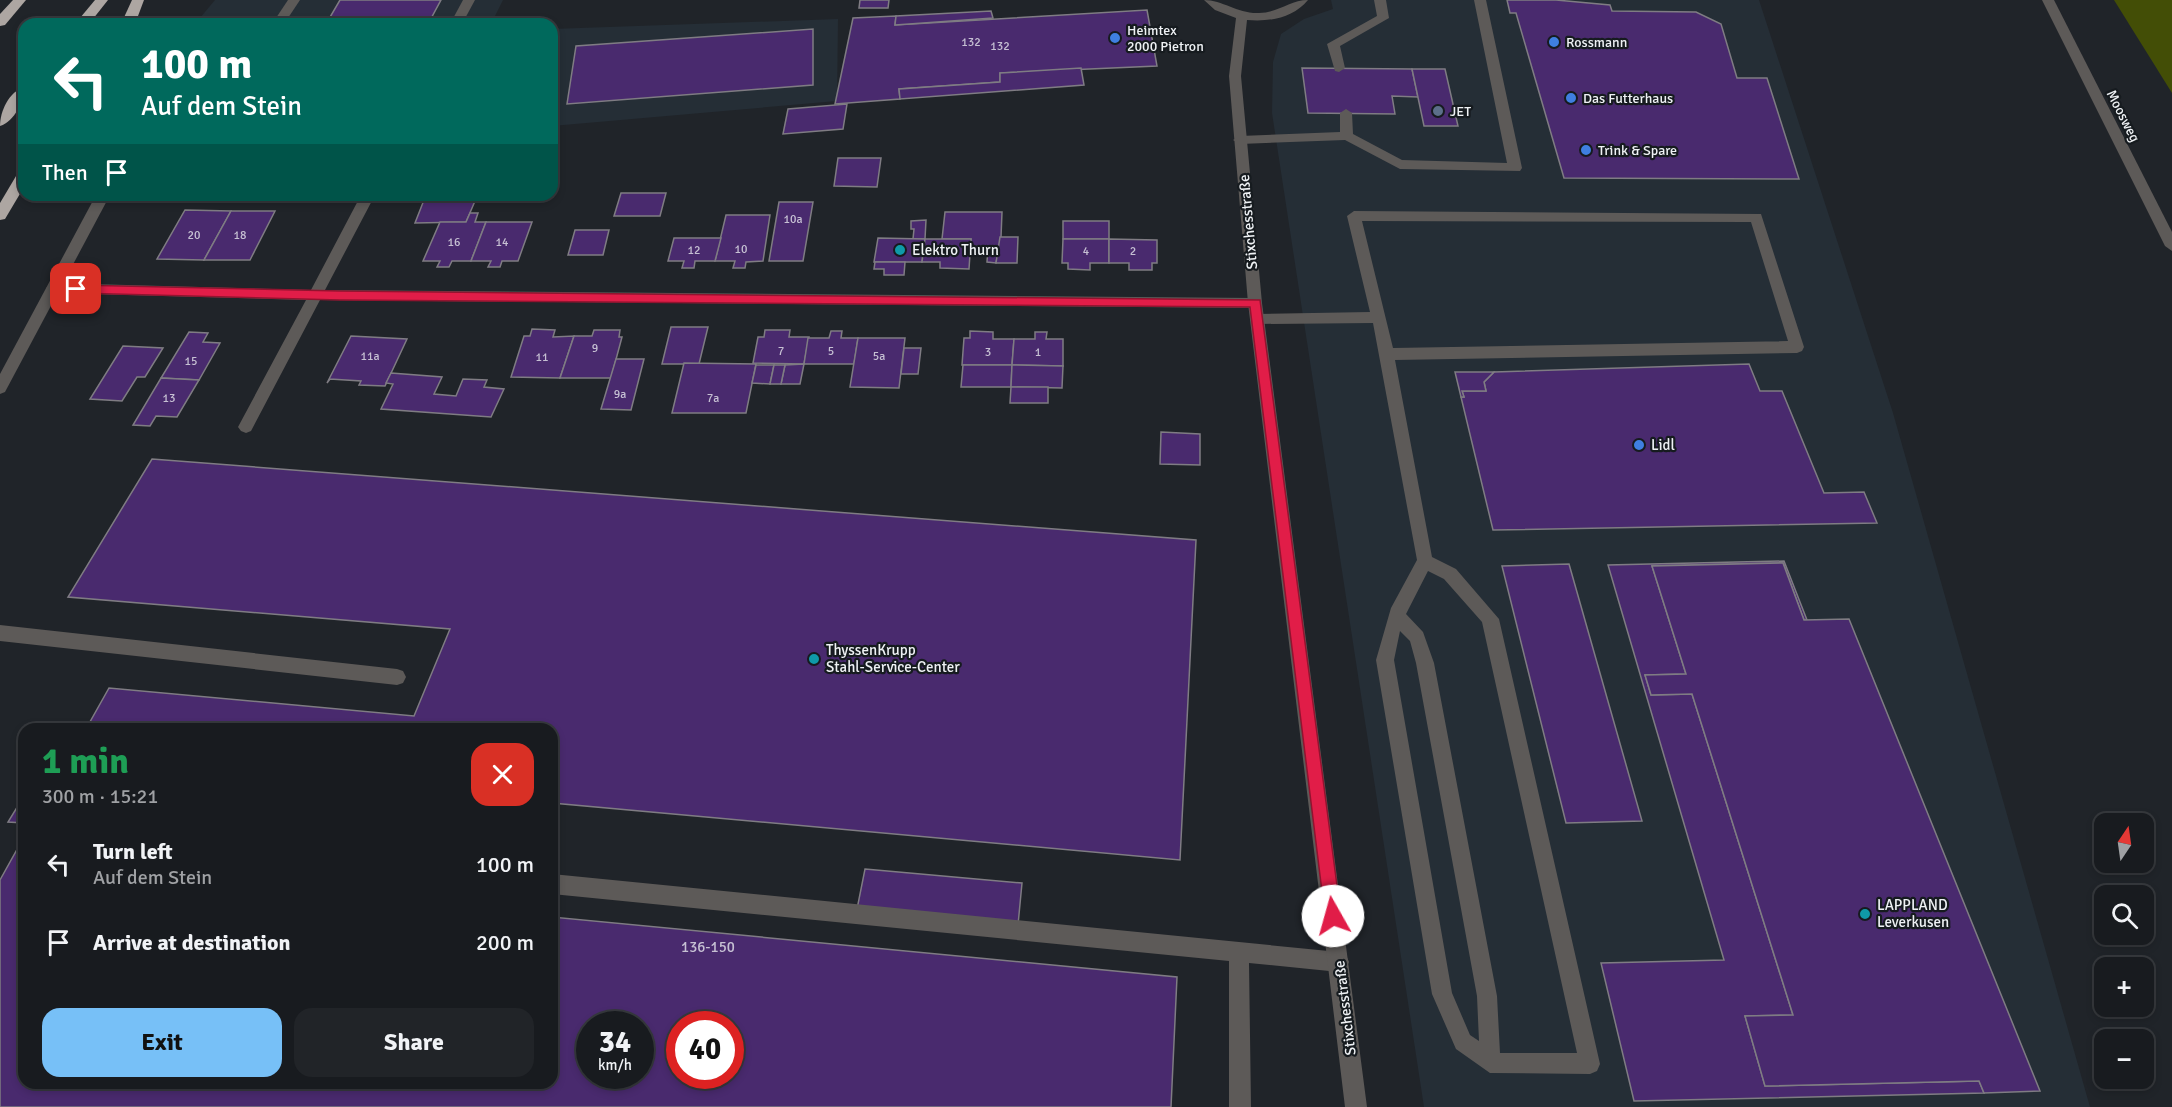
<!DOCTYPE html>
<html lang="en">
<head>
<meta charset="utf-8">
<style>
  :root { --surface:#181b1f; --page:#212428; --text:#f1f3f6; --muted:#9fa1a4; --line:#36393d; --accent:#77c0f7 }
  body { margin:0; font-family:Signika,sans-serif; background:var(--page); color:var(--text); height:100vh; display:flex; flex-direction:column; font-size:22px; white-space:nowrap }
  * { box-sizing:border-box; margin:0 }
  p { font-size:20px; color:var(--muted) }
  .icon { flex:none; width:33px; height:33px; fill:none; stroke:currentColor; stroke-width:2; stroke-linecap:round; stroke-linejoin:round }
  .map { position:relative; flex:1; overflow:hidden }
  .drawer { position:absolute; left:18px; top:723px; width:540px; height:366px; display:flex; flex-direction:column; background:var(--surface); border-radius:18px; box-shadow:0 3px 9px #0003,0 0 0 2px var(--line) }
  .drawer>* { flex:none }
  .hud { position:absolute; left:18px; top:18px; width:540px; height:183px; border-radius:18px; box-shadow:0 3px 9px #0003,0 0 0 2px var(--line); background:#00695c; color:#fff; overflow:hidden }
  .needle { width:39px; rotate:13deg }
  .fabs { position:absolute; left:2094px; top:813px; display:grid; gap:12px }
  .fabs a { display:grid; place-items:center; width:60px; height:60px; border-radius:12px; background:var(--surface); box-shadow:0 3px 9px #0003,0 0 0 2px var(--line); font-size:30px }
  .speed { position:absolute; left:576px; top:1011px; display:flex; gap:12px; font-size:30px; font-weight:700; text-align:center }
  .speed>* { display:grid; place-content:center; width:78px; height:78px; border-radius:50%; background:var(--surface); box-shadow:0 3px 9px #0003,0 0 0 2px var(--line); line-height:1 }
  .speed small { font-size:15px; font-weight:400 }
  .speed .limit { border:9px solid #d22; background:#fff; color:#111 }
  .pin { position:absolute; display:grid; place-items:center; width:51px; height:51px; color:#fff; margin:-26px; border-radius:12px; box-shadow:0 3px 9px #0006 }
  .me { position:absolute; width:66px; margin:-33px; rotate:353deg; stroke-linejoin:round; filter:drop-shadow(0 0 4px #0008) }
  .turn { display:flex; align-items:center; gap:21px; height:126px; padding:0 24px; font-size:27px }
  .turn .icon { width:78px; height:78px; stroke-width:2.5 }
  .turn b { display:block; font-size:42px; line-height:51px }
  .then { display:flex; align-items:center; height:57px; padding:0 24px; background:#0003; gap:12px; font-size:22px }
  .round { display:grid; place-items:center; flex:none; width:63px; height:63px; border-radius:18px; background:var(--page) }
  .overview { display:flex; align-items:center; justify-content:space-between; height:102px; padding:0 24px }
  h1 { font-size:36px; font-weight:700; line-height:45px; color:#1e9e55 }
  .cta { display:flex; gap:12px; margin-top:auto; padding:12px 24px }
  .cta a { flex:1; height:69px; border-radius:18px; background:var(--accent); color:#111; font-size:24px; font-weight:700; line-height:69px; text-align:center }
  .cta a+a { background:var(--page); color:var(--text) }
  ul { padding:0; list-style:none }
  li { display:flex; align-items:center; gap:18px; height:78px; padding:0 24px }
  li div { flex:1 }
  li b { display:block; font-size:22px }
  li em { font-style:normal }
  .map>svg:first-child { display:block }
</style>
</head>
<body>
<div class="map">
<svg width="2172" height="1107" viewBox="0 0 2172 1107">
  <rect width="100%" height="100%" fill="#202429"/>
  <g fill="#252e36">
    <path d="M 215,0 L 503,0 L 491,24 L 195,24 Z"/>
    <path d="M 1331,0 L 1759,0 L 1893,413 L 2090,1107 L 1424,1107 L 1272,113 L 1273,62 L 1281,34 L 1304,19 L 1333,9 Z"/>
    <path d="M 838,19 L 837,101 L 552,126 L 552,29 Z"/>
  </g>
  <path fill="#434e06" d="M 2114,0 L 2172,0 L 2172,93 Z"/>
  <g fill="#492a6e" stroke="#7f7c83" stroke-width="1.5" fill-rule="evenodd">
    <path d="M 340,0 L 441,0 L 428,24 L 326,24 Z"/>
    <path d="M 860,0 L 889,0 L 888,8 L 859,8 Z"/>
    <path d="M 1507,0 L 1556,0 L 1610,5 L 1612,11 L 1696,12 L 1721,24 L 1737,78 L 1767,78 L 1799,179 L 1564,178 L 1516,13 L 1510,13 Z"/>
    <path d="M 1147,10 L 1157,66 L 1000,73 L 1000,82 L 899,89 L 900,99 L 835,104 L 853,18 L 896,16 L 895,25 Z"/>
    <path d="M 991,11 L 993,18 L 895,25 L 896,16 Z"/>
    <path d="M 813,29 L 813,85 L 567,104 L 576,46 Z"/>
    <path d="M 1081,68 L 1084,85 L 900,99 L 899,89 L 1000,82 L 1000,73 Z"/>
    <path d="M 1302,68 L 1412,69 L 1418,97 L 1392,96 L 1395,114 L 1308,113 Z"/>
    <path d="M 1412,69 L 1445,69 L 1458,126 L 1424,126 Z"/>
    <path d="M 847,104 L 843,129 L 783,134 L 788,109 Z"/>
    <path d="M 838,158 L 881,158 L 877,187 L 834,186 Z"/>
    <path d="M 621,193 L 666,193 L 660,216 L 614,216 Z"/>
    <path d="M 424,200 L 475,201 L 466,222 L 415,223 Z"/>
    <path d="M 779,202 L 813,202 L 803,261 L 769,261 Z"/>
    <path d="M 185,210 L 231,211 L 204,260 L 157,259 Z"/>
    <path d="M 231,211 L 275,211 L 250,260 L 204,260 Z"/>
    <path d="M 945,212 L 1002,212 L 1001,237 L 996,263 L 987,262 L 988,247 L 971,246 L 971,239 L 942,239 Z"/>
    <path d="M 470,213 L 478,213 L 475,222 L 486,222 L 471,261 L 452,261 L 449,267 L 437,267 L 440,261 L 423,261 L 440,222 L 466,222 Z"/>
    <path d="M 726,215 L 770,215 L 763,261 L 746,262 L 745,268 L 733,268 L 735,261 L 715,261 Z"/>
    <path d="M 926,220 L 925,239 L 913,239 L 914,229 L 911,229 L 911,221 Z"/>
    <rect x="1063" y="221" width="46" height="18"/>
    <path d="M 486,222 L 532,222 L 518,261 L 502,261 L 500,267 L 488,267 L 491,261 L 471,261 Z"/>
    <path d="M 575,230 L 609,230 L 603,255 L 568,255 Z"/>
    <path d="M 1000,237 L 1018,237 L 1017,263 L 996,263 Z"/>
    <path d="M 674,238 L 721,238 L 715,261 L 695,261 L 694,268 L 682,268 L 684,261 L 668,261 Z"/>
    <path d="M 878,238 L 925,239 L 922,262 L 874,262 Z"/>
    <path d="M 925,239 L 971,239 L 969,269 L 940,268 L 940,262 L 922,262 Z"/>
    <path d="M 1063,239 L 1109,239 L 1109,263 L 1090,263 L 1090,270 L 1068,269 L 1068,263 L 1062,263 Z"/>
    <path d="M 1109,239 L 1157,240 L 1157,263 L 1152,263 L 1152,270 L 1129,270 L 1129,263 L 1109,263 Z"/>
    <path d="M 875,262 L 905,262 L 904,275 L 884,275 L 884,269 L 874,269 Z"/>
    <path d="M 671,327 L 708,327 L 699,364 L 662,364 Z"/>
    <path d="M 532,329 L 555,330 L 553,337 L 574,336 L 560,378 L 511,377 L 524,336 L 530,336 Z"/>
    <path d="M 594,330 L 620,330 L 619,337 L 622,337 L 611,378 L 560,378 L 574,336 L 592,336 Z"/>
    <path d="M 765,330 L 790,330 L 789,337 L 809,337 L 804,364 L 753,363 L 758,337 L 764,337 Z"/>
    <path d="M 831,331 L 842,331 L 841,338 L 858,338 L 854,364 L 804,364 L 808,338 L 829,338 Z"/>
    <path d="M 970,331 L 993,332 L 993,339 L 1014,339 L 1012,365 L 962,365 L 964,338 L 970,338 Z"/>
    <path d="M 189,332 L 208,333 L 203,342 L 220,343 L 199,380 L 161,378 Z"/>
    <path d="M 1035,332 L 1047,332 L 1046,339 L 1063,339 L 1063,366 L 1012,365 L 1014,339 L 1035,339 Z"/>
    <path d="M 351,336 L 407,339 L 385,386 L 359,385 L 361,381 L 330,379 L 327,383 Z"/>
    <path d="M 858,338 L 905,338 L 899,388 L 850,387 Z"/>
    <path d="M 123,346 L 163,348 L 145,377 L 137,377 L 122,401 L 90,399 Z"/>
    <path d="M 904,348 L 921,348 L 918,374 L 901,374 Z"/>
    <path d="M 616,359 L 644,359 L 631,410 L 601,409 Z"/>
    <path d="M 684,363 L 756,364 L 746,413 L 672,413 Z"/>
    <path d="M 804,364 L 800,384 L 781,384 L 785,365 Z"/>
    <path d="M 1749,364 L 1760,391 L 1782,391 L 1824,493 L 1864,492 L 1877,523 L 1493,530 L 1461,397 L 1464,397 L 1462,391 L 1486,391 L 1484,382 L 1494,372 Z"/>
    <path d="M 756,365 L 774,365 L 770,384 L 752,383 Z"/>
    <path d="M 774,365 L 785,365 L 781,384 L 770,384 Z"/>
    <path d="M 963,365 L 1012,365 L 1011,387 L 961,387 Z"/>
    <path d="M 1012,365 L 1063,366 L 1062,388 L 1011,387 Z"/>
    <path d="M 1455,372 L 1494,372 L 1484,382 L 1486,391 L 1462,391 L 1464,397 L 1461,397 Z"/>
    <path d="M 391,373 L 442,377 L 434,394 L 456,396 L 463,379 L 487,380 L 484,387 L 504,389 L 491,417 L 381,409 L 393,384 L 386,383 Z"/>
    <path d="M 161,378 L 199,380 L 177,417 L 156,416 L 150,426 L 133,425 Z"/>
    <path d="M 1011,387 L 1048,387 L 1048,403 L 1010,403 Z"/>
    <path d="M 1161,432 L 1200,434 L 1200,465 L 1160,464 Z"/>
    <path d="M 152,459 L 1196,540 L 1180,860 L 552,803 L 552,729 L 86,729 L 109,688 L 414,716 L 450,629 L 68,597 Z"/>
    <path d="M 1784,561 L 1807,620 L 1804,620 L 1783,563 L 1652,566 L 1686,674 L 1645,675 L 1651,695 L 1692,694 L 1793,1015 L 1745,1016 L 1765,1086 L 1979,1081 L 1984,1093 L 1634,1101 L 1601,963 L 1724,960 L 1608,565 Z"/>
    <path d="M 1783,563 L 1804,620 L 1849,619 L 2040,1091 L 1984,1093 L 1979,1081 L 1765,1086 L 1745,1016 L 1793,1015 L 1692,694 L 1651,695 L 1645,675 L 1686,674 L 1652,566 Z"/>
    <path d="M 1569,564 L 1642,821 L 1566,823 L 1502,566 Z"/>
    <path d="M 24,796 L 24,823 L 8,822 Z"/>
    <path d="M 24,837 L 24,1083 L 552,1083 L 552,917 L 1177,977 L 1171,1107 L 0,1107 L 0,880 ZM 590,1024 L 640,1024 L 640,1076 L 590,1076 ZM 680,1024 L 730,1024 L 730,1076 L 680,1076 Z"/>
    <path d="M 865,869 L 1022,883 L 1018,925 L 857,909 Z"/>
  </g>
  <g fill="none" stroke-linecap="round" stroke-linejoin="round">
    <g fill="#5d5a58" fill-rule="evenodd">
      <path d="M 288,0 L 300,0 L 284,24 L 272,24 Z"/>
      <path d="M 1374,0 L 1386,0 L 1389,18 L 1340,46 L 1345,68 L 1339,72 L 1335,71 L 1327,44 L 1377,16 Z"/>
      <path d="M 1474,0 L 1486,0 L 1522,168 L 1520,171 L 1400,169 L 1345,140 L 1240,144 L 1233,140 L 1240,136 L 1340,132 L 1340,113 L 1346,109 L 1352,113 L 1353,134 L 1402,160 L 1507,163 Z"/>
      <path d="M 96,195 L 110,195 L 5,392 L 0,394 L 0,374 Z"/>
      <path d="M 1354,211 L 1761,214 L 1804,347 L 1802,351 L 1797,353 L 1395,360 L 1432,557 L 1456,569 L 1499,619 L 1600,1064 L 1597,1071 L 1590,1074 L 1490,1073 L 1456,1049 L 1432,994 L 1376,660 L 1391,608 L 1417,560 L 1373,323 L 1257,324 L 1252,323 L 1250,319 L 1252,315 L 1257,314 L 1370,312 L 1347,216 ZM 1362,221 L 1751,222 L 1788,341 L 1393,348 ZM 1428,571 L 1444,579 L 1482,622 L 1577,1053 L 1500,1053 L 1497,996 L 1434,663 L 1423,632 L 1406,614 ZM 1400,631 L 1410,641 L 1416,663 L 1477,996 L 1479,1041 L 1470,1035 L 1452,993 L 1394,660 Z"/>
      <path d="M 0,625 L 397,669 L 403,671 L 406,677 L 403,683 L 397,685 L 0,641 Z"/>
      <path d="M 552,874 L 1339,952 L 1346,955 L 1349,962 L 1346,969 L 1339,972 L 1249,963 L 1251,1107 L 1229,1107 L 1229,961 L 552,894 Z"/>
    </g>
    <g fill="#5d5a58" fill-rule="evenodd">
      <path d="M 463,0 L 475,0 L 462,24 L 450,24 Z"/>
      <path d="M 361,195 L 375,195 L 325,290 L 1255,298 L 1262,303 L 1255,308 L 320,300 L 251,431 L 246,433 L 241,431 L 238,427 L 306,300 L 53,293 L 46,288 L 53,283 L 311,290 Z"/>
    </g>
    <g fill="#5d5a58" fill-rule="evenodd">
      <path d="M 1204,0 C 1223,0 1238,14 1259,13 C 1278,13 1290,0 1308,0 C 1293,18 1270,22 1247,20 L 1241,76 L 1262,303 L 1367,1107 L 1345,1107 L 1248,303 L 1229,76 L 1236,18 L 1215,10 Z"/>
      <path d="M 2042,0 L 2054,0 L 2172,232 L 2172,251 L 2165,246 Z"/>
    </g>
    <g fill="#ada6a2" fill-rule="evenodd">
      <path d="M 13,0 L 26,0 L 5,25 L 0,26 L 0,14 Z"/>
      <path d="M 95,0 L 108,0 L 89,24 L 75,24 Z"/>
      <path d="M 132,0 L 144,0 L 135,24 L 121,24 Z"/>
      <path d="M 24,87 C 24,101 15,121 0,126 C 0,111 9,92 24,87 Z"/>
      <path d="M 24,170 L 24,187 L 5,219 L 0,220 L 0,203 L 19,171 Z"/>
    </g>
  </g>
  <path fill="#e11d48" stroke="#92132f" stroke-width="1.5" d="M 76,285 L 340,291 L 1260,300 L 1341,916 L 1339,921 L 1333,924 L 1328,921 L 1325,916 L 1250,307 L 340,300 L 76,293 L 70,289 Z"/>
  <g fill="#3f7fe0" stroke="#161b1f" stroke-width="2">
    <circle cx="1115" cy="38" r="6"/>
    <circle cx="1554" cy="42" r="6"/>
    <circle cx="1571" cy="98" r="6"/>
    <circle cx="1586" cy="150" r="6"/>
    <circle cx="1639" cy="445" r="6"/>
  </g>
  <circle fill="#5c6f8a" stroke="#161b1f" stroke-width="2" cx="1438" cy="111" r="6"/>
  <g fill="#0f9aa8" stroke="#161b1f" stroke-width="2">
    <circle cx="900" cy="250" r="6"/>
    <circle cx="814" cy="659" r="6"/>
    <circle cx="1865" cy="914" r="6"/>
  </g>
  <g text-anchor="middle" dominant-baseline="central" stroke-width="4.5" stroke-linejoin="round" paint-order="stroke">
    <g font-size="12" fill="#c6c0d3">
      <text x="971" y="42">132</text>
      <text x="1000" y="46">132</text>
      <text x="793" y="219">10a</text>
      <text x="194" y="235">20</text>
      <text x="240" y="235">18</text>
      <text x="454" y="242">16</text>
      <text x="502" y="242">14</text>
      <text x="741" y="249">10</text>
      <text x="694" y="250">12</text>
      <text x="1086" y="251">4</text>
      <text x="1133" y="251">2</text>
      <text x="595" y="348">9</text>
      <text x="781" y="351">7</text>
      <text x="831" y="351">5</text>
      <text x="988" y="352">3</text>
      <text x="1038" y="352">1</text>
      <text x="370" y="356">11a</text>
      <text x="879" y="356">5a</text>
      <text x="542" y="357">11</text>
      <text x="191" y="361">15</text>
      <text x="620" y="394">9a</text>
      <text x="169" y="398">13</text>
      <text x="713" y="398">7a</text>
    </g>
    <g font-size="14" fill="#eff2f5" stroke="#161b1f" text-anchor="start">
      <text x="1127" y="30">Heimtex<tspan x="1127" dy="16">2000 Pietron</tspan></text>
      <text x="1566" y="42">Rossmann</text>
      <text x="1583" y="98">Das Futterhaus</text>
      <text x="1450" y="111">JET</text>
      <text x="1598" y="150">Trink &amp; Spare</text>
    </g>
    <g font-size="14" fill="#eff2f5" stroke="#161b1f">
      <text transform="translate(2123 116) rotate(63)">Moosweg</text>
    </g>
    <g font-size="15" fill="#eff2f5" stroke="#161b1f">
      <text transform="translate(1248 222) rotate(-95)">Stixchesstraße</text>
      <text transform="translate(1345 1008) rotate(-97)">Stixchesstraße</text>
    </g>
    <g font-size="15" fill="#eff2f5" stroke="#161b1f" text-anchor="start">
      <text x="912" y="250">Elektro Thurn</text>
      <text x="1651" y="445">Lidl</text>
      <text x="826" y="650">ThyssenKrupp<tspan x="826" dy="17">Stahl-Service-Center</tspan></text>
      <text x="1877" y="905">LAPPLAND<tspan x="1877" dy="17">Leverkusen</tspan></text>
    </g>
    <g font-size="15" fill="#c6c0d3">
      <text x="708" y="947">136-150</text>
    </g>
  </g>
</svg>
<div class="fabs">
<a><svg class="needle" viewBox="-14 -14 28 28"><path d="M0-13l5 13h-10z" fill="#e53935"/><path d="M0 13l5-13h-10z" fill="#9fa1a4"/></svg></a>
<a><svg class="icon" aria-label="search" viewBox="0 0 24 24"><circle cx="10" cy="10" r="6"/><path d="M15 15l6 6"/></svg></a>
<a>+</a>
<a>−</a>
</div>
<div class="speed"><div>34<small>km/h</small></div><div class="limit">40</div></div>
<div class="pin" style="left:76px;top:289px;background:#d93025"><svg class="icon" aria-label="arrive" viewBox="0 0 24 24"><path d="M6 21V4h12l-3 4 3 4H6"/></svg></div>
<svg class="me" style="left:1333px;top:916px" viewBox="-20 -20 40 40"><circle r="19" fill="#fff"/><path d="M0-13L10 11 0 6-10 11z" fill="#e11d48"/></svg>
<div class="hud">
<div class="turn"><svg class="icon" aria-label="left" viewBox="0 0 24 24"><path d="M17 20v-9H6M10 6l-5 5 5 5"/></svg><div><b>100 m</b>Auf dem Stein</div></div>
<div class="then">Then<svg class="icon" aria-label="arrive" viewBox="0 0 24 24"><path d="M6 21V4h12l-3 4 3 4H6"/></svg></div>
</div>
<section class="drawer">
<div class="overview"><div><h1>1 min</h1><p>300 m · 15:21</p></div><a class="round" style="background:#d93025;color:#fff"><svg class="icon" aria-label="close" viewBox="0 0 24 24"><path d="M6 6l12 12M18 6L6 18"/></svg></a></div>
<ul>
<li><svg class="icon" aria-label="left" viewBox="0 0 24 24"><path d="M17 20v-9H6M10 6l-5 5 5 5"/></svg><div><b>Turn left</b><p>Auf dem Stein</p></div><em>100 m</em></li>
<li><svg class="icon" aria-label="arrive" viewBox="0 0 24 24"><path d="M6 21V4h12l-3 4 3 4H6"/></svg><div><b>Arrive at destination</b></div><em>200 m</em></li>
</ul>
<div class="cta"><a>Exit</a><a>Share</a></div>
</section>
</div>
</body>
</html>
